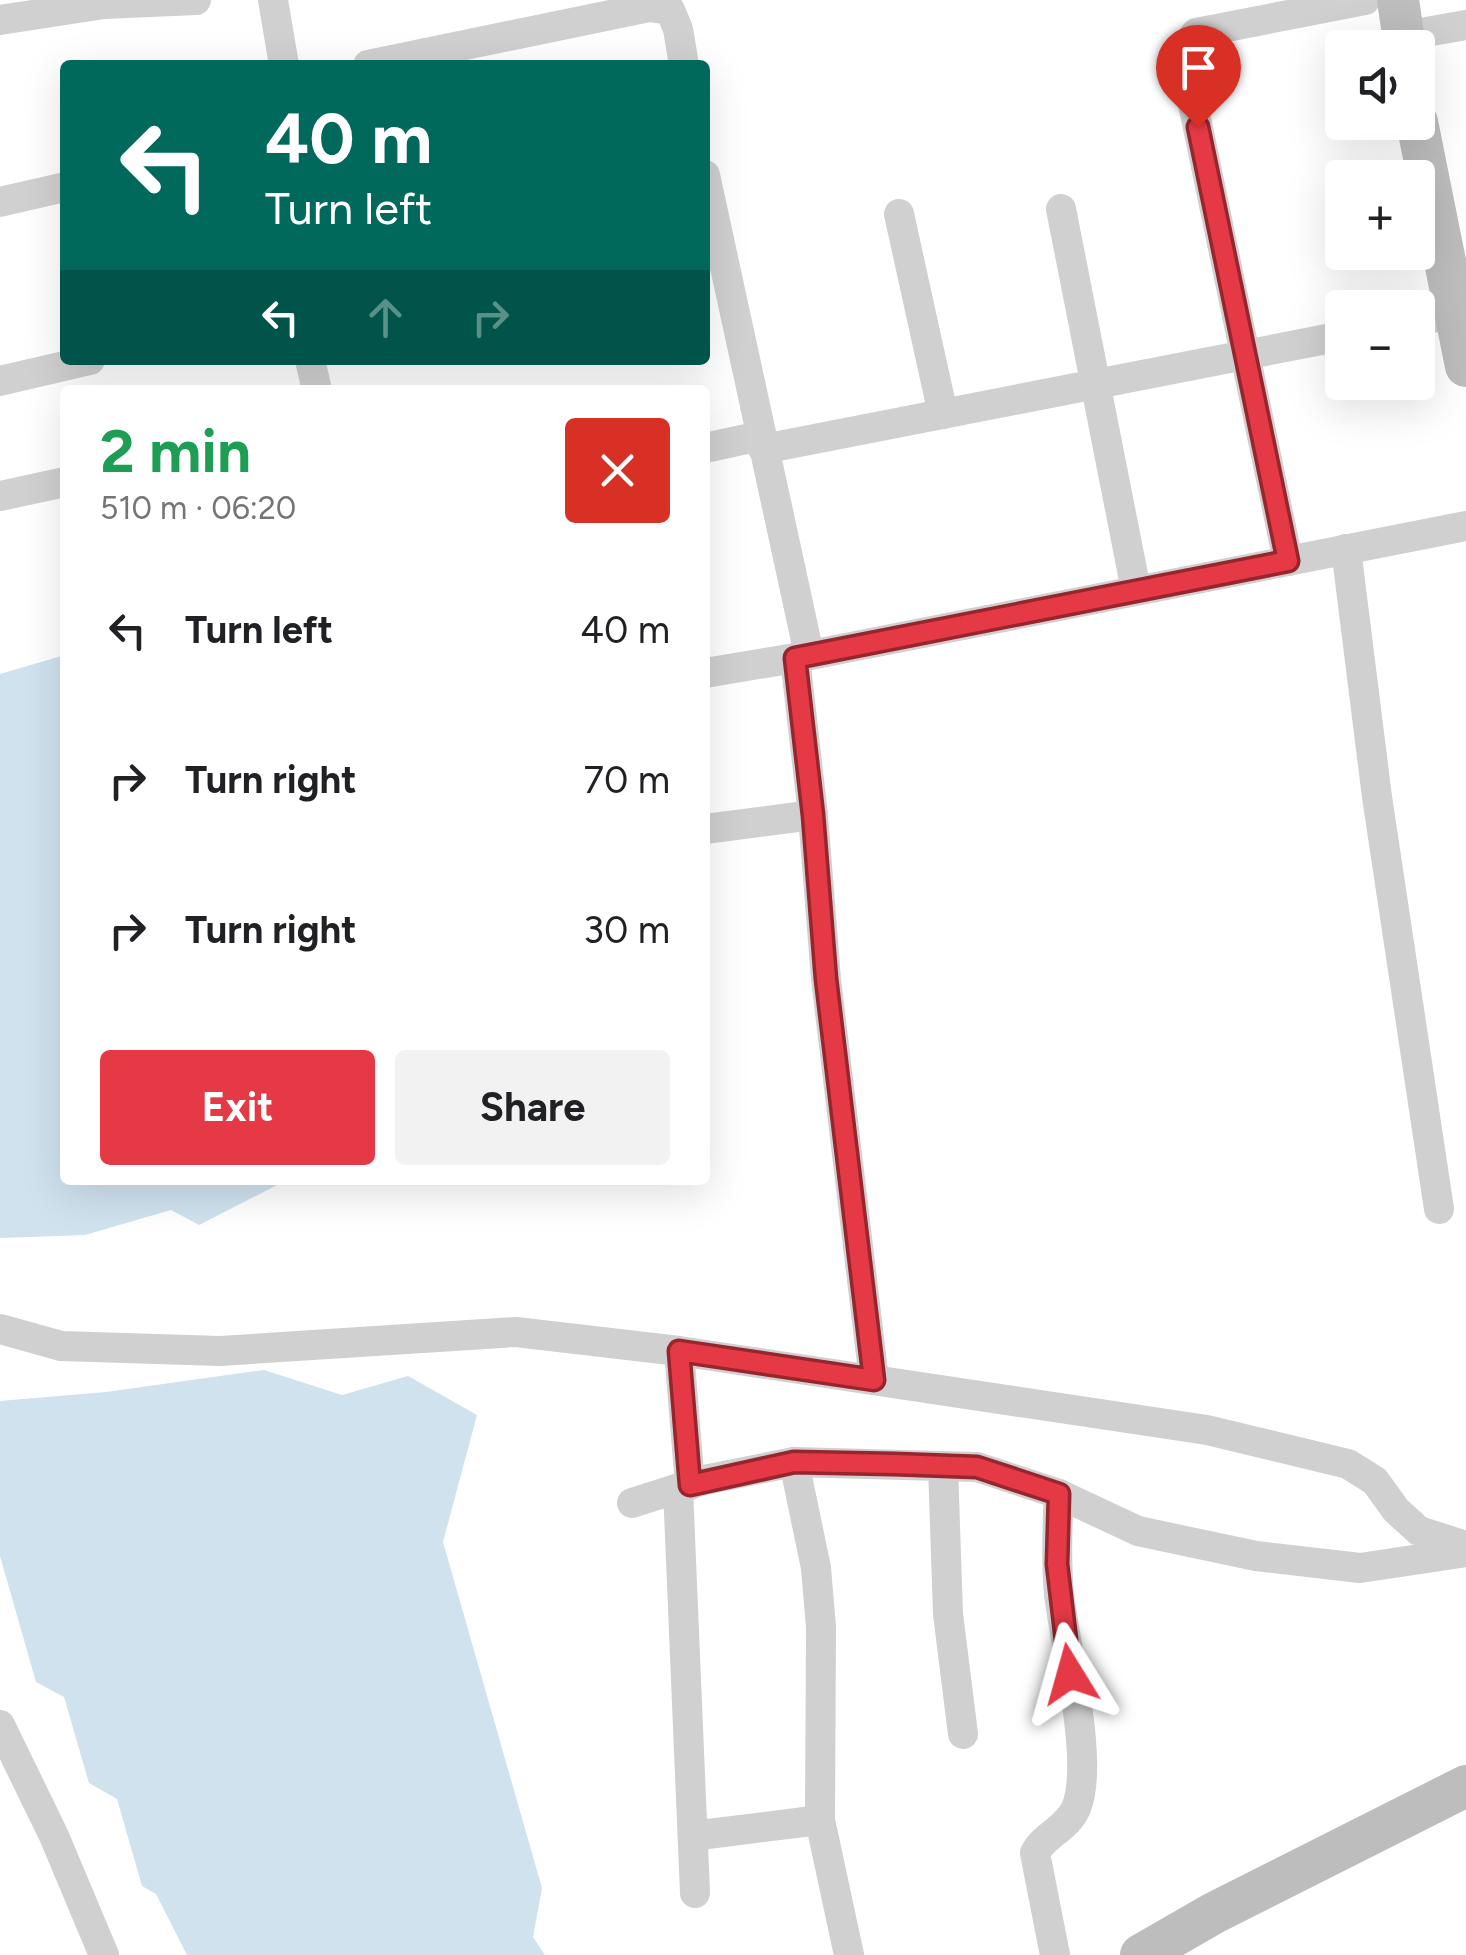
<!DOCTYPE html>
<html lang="en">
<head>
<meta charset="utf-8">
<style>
  :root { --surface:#fff; --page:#f2f2f2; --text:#202124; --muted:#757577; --accent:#e63946 }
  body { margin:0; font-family:Figtree,sans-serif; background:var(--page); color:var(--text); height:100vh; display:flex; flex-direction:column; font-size:38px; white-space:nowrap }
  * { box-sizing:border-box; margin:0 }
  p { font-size:32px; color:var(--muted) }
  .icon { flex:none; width:55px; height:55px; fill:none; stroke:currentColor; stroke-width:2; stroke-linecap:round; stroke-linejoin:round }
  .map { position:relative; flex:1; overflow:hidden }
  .side { position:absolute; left:60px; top:385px; width:650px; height:800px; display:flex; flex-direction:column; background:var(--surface); border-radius:10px; box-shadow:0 10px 40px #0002 }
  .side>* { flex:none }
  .top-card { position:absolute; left:60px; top:60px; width:650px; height:305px; border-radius:10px; box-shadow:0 10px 40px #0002; background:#00695c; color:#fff; overflow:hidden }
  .tools { position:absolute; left:1325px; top:30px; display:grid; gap:20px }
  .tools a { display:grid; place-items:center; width:110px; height:110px; border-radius:10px; background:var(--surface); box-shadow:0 10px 40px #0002; font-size:50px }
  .pin { position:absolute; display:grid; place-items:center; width:85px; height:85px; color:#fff; margin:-102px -42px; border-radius:50% 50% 50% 0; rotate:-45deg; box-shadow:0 0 10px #0007 }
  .pin .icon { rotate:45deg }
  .me { position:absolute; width:110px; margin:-55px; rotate:352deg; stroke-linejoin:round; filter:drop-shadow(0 0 8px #0008) }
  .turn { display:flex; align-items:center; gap:35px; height:210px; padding:0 40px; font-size:45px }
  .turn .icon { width:130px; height:130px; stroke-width:2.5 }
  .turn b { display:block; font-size:70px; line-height:85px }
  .lanes { display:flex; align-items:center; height:95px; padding:0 40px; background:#0003; justify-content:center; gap:50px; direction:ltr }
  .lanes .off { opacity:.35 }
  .round { display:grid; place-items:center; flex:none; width:105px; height:105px; border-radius:10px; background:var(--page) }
  .summary { display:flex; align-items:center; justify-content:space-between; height:170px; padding:0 40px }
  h1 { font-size:60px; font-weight:700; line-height:75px; color:#1e9e55 }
  .button { display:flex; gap:20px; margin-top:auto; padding:20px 40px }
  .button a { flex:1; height:115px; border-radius:10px; background:var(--accent); color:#fff; font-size:40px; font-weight:700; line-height:115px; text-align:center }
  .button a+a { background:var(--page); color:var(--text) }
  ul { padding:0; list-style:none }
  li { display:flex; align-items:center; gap:30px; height:150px; padding:0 40px }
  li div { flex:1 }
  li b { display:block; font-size:38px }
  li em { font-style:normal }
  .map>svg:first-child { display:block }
</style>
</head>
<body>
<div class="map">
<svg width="1466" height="1955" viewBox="0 0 1466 1955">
  <rect width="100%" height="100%" fill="#fff"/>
  <g fill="#cfe2ee">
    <path d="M 65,655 L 65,1180 L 287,1180 L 199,1225 L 171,1210 L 85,1235 L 0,1238 L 0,674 Z"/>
    <path d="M 264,1370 L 342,1395 L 408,1376 L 477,1415 L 443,1542 L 542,1888 L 533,1937 L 545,1955 L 187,1955 L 156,1894 L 142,1886 L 117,1799 L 89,1783 L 64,1697 L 36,1682 L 0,1556 L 0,1401 L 106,1392 Z"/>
  </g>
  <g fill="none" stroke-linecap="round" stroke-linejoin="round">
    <g stroke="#d0d0d0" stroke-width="30">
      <path d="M 273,0 L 284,65"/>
      <path d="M 0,20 L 104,4 L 196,0"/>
      <path d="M 1403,36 L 1466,25"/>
      <path d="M 368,65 L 649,7 L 670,10 L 678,29 L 684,65"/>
      <path d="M 705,175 L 809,654"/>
      <path d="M 0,202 L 65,187"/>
      <path d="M 1061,209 L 1136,590"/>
      <path d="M 899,214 L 943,414"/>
      <path d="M 1418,321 L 1455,313"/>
      <path d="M 310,360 L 317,390"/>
      <path d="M 0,381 L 90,360"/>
      <path d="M 705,448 L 760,436"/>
      <path d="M 763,449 L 1342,336"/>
      <path d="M 0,496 L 65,482"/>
      <path d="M 1346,549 L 1377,797 L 1439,1209"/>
      <path d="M 1288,561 L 1182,51 L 1196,33 L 1365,0"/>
      <path d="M 705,673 L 795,658"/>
      <path d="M 705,829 L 813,815"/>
      <path d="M 0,1329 L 61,1346 L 220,1351 L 516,1332 L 679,1351 L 1207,1430 L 1348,1464 L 1375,1481 L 1396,1510 L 1419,1531 L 1466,1546"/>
      <path d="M 679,1351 L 690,1485"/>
      <path d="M 874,1380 L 826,979 L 813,815 L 795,658 L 1466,526"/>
      <path d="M 794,1462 L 816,1568 L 821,1627 L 820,1820 L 849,1955"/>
      <path d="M 943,1466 L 948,1614 L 963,1734"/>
      <path d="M 678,1489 L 692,1822 L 700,1835 L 820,1820"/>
      <path d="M 632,1503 L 704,1480 L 794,1462 L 977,1467 L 1059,1494 L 1138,1531 L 1256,1556 L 1360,1568 L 1466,1552"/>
      <path d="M 0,1725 L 54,1836 L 104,1955"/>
      <path d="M 692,1822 L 695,1893"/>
      <path d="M 1055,1955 L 1035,1853 C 1044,1835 1068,1828 1076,1808 C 1095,1763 1065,1647 1059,1594 C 1056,1561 1057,1528 1059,1494"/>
    </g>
    <g stroke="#bdbdbd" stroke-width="42">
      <path d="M 1398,0 L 1405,48"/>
      <path d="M 1417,122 L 1466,366"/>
      <path d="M 1141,1955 L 1214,1913 L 1466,1786"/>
    </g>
  </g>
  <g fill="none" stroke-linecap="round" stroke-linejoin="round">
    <defs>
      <path id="route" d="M 1070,1674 L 1057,1564 L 1059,1494 L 977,1467 L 894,1464 L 794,1462 L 690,1485 L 679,1351 L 874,1380 L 826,979 L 813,815 L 795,658 L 1288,561 L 1198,127"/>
    </defs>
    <use href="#route" stroke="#96252e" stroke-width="25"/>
    <use href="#route" stroke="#e63946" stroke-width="18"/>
  </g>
</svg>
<div class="tools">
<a><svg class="icon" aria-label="sound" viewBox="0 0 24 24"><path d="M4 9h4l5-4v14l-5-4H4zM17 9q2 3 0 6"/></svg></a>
<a>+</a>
<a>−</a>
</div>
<div class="pin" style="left:1198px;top:127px;background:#d93025"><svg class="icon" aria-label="arrive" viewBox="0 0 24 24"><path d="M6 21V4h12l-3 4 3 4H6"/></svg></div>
<svg class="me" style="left:1070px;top:1674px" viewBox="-20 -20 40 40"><path d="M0-17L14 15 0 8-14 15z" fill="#e63946" stroke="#fff" stroke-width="4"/></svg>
<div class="top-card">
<div class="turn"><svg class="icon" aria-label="left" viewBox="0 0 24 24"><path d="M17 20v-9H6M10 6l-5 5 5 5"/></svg><div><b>40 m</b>Turn left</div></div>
<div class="lanes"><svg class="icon" aria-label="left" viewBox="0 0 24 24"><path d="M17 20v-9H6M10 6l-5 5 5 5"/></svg><svg class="icon off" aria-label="ahead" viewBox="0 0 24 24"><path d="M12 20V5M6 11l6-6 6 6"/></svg><svg class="icon off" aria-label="right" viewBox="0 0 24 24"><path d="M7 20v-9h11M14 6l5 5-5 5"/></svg></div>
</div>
<section class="side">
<div class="summary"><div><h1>2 min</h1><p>510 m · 06:20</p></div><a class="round" style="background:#d93025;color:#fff"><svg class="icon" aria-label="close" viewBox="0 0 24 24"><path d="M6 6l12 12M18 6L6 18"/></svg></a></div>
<ul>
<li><svg class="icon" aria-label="left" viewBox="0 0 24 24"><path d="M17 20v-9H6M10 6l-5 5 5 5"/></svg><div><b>Turn left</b></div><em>40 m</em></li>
<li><svg class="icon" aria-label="right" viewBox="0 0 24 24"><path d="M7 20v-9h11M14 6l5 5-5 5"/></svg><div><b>Turn right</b></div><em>70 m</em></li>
<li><svg class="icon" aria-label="right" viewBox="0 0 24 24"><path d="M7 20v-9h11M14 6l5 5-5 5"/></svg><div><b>Turn right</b></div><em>30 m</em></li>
</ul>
<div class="button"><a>Exit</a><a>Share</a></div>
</section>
</div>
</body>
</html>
